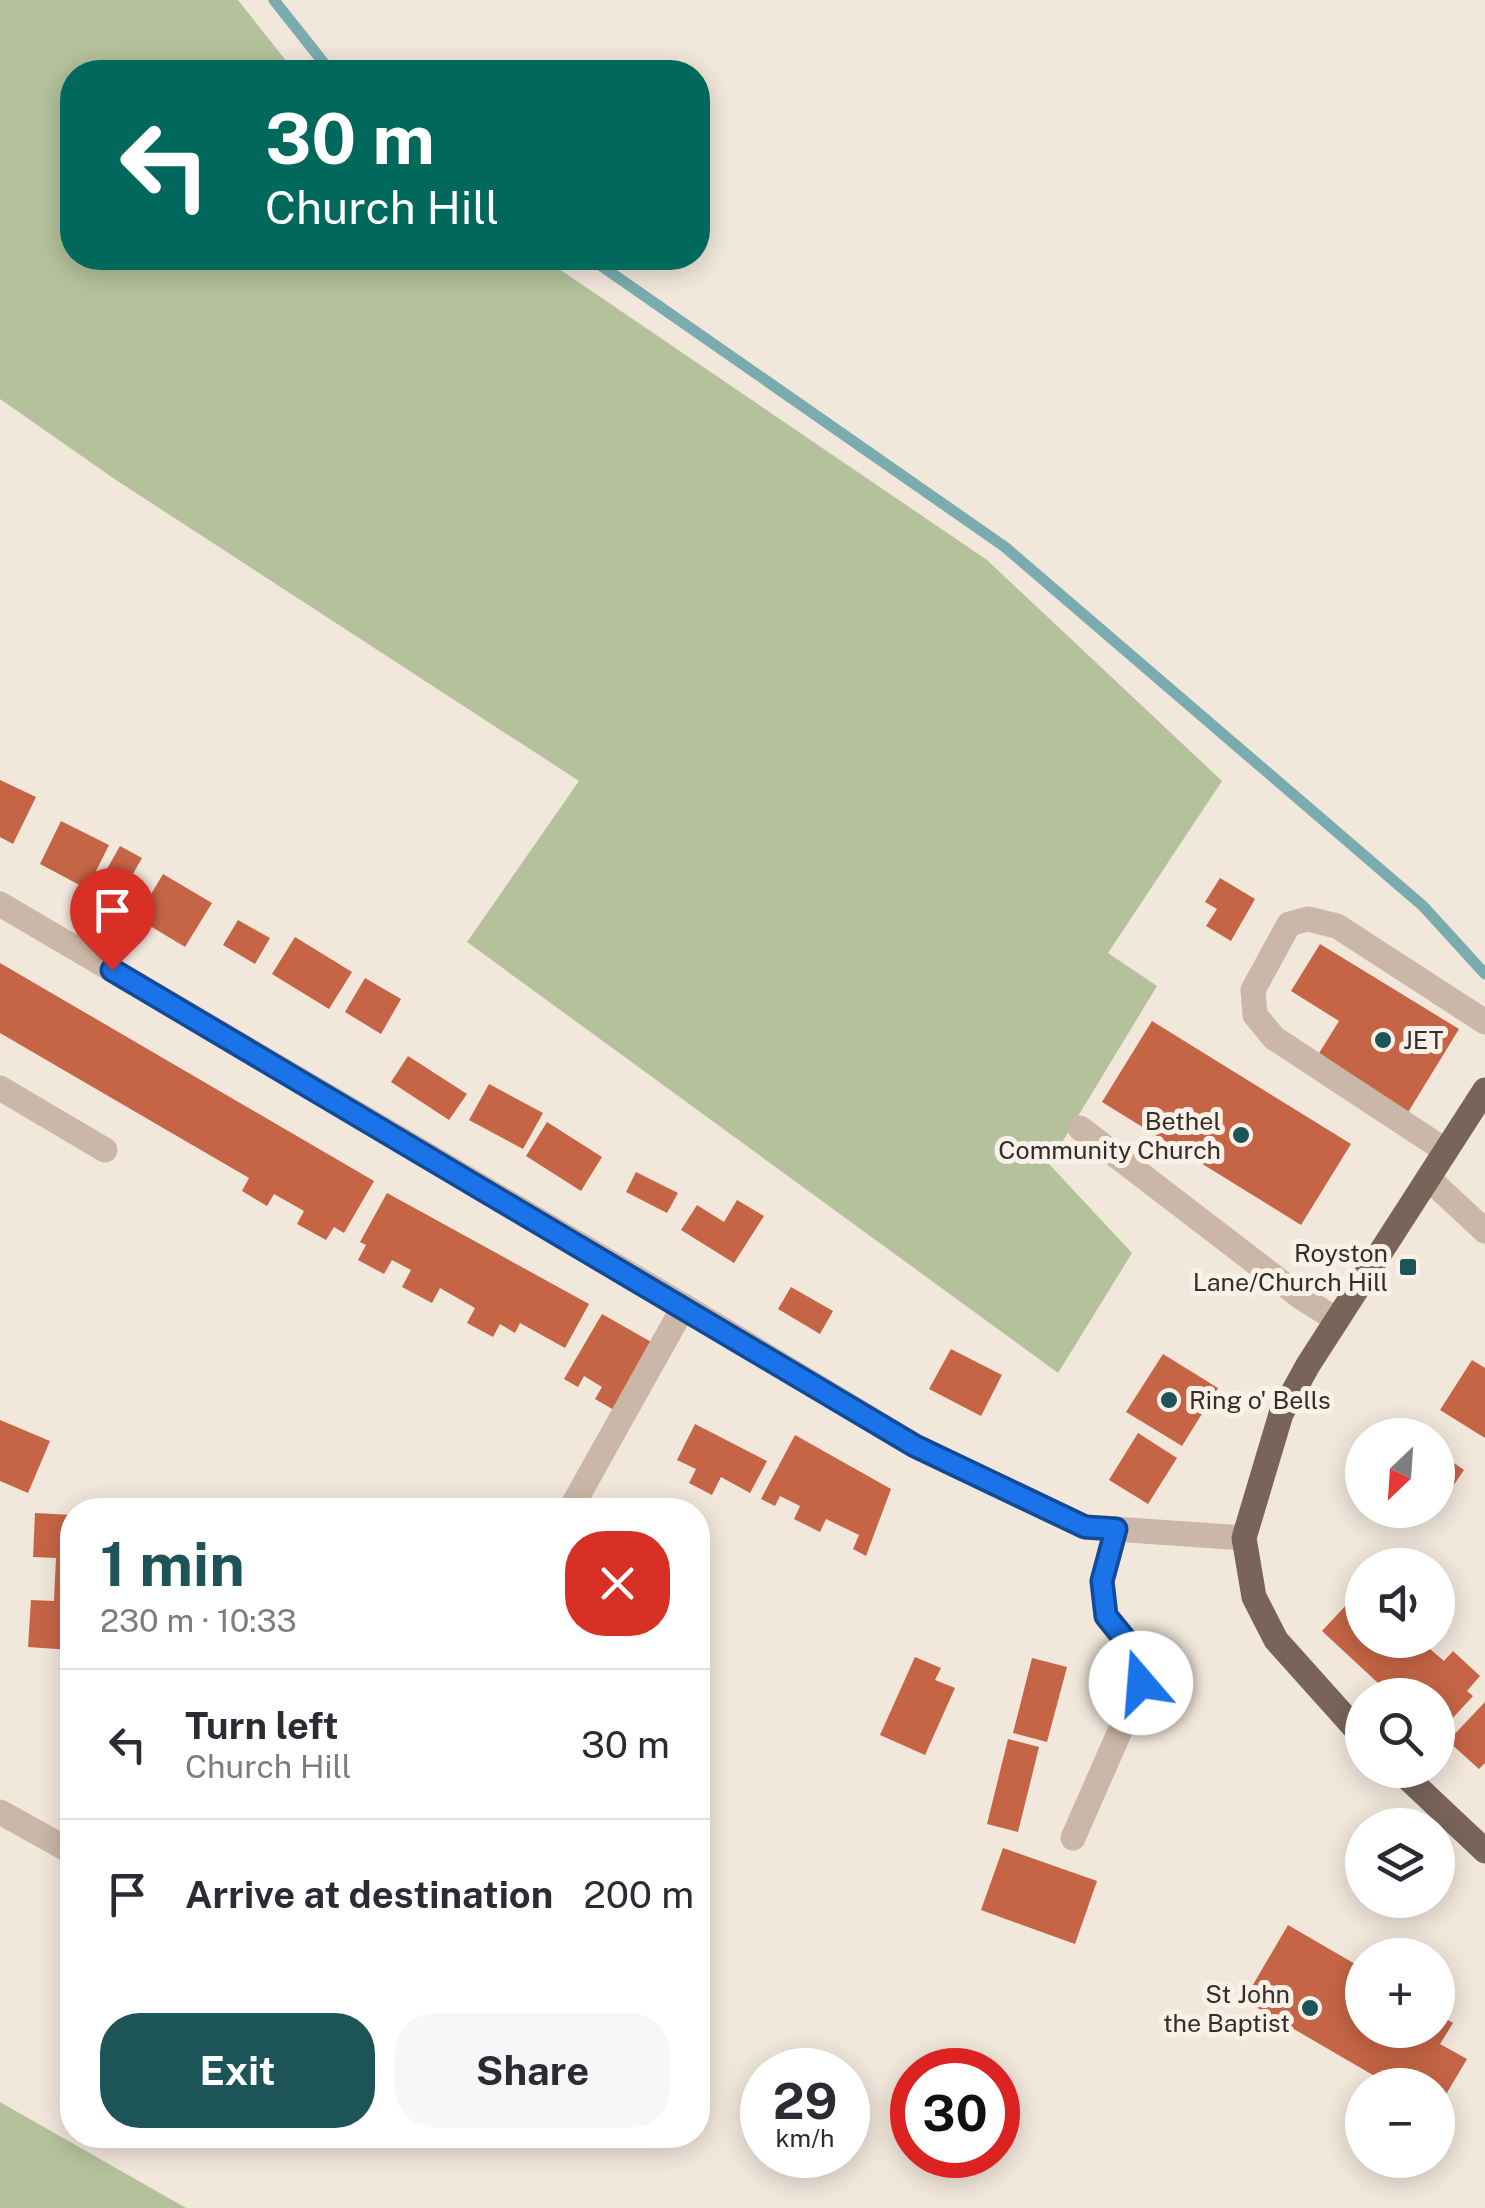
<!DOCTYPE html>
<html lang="en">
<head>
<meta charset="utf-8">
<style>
  :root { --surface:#fff; --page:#f7f7f7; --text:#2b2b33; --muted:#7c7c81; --line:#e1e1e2; --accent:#1d5458 }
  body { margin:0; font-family:"Public Sans",sans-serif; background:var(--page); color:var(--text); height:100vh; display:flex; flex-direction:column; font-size:38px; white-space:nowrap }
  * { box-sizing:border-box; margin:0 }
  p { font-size:32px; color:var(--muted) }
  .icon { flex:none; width:55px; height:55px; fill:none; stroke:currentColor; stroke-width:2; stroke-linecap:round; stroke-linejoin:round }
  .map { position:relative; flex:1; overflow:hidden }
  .sheet { position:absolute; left:60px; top:1498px; width:650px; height:650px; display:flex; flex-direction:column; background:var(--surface); border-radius:40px; box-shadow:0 5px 25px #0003 }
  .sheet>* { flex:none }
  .top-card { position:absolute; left:60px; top:60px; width:650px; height:210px; border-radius:40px; box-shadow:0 5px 25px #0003; background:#00695c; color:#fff; overflow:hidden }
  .needle { width:65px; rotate:205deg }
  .tools { position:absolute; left:1345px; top:1418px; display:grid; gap:20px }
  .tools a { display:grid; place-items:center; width:110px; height:110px; border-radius:50%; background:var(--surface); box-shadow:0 5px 25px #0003; font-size:50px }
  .speed { position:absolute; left:740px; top:2048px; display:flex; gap:20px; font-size:50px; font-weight:700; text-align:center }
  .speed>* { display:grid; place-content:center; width:130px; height:130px; border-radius:50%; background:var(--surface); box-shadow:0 5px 25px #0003; line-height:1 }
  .speed small { font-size:25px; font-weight:400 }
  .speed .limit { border:15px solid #d22; background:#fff; color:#111 }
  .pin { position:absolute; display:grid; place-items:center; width:85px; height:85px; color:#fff; margin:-102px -42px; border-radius:50% 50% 50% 0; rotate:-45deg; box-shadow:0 0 10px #0007 }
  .pin .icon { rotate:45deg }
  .me { position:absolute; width:110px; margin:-55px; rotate:342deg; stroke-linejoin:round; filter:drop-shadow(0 0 8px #0008) }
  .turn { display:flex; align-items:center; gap:35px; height:210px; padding:0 40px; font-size:45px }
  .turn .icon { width:130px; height:130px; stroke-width:2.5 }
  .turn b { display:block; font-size:70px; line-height:85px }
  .round { display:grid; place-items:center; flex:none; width:105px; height:105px; border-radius:40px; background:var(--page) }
  .headline { display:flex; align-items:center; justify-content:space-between; height:170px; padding:0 40px }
  h1 { font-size:60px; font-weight:700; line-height:75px; color:var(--accent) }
  .cta { display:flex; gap:20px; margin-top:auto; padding:20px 40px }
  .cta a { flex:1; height:115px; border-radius:40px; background:var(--accent); color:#fff; font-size:40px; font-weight:700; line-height:115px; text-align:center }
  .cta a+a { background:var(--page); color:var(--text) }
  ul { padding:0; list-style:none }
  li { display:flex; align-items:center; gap:30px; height:150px; padding:0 40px; border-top:2px solid var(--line) }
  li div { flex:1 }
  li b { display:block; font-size:38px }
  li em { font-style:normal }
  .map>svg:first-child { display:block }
</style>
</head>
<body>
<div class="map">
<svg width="1485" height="2208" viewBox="0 0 1485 2208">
  <rect width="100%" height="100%" fill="#f2e7db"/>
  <g fill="#b4c19b">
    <path d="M 0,0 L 238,0 L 295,72 L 72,72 L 72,258 L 543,258 L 987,560 L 1222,781 L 1108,953 L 1157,986 L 1049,1164 L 1132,1253 L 1058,1373 L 467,942 L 579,781 L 116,480 L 0,399 Z"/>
    <path d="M 0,2102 L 186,2208 L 0,2208 Z"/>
  </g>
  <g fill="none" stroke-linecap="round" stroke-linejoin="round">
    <g stroke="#7aacaf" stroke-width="11">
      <path d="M 274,0 L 331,72"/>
      <path d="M 590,258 L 1005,547 L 1423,906 L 1485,974"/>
    </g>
  </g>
  <g fill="#c66545">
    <path d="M 0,780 L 36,797 L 13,844 L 0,837 Z"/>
    <path d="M 61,821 L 109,845 L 87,889 L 40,864 Z"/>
    <path d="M 120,846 L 142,858 L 113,909 L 91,897 Z"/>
    <path d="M 163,874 L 212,903 L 185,947 L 137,918 Z"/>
    <path d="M 1220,878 L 1255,899 L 1231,941 L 1206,926 L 1217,909 L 1205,902 Z"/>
    <path d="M 238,920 L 270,938 L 255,964 L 223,945 Z"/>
    <path d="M 295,937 L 352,972 L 329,1009 L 272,974 Z"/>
    <path d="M 1320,944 L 1459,1029 L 1407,1114 L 1316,1058 L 1339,1021 L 1291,991 Z"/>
    <path d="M 0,963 L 374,1181 L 344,1233 L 334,1227 L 326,1240 L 297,1224 L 304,1211 L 274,1194 L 267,1206 L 242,1191 L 249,1178 L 0,1033 Z"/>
    <path d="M 365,978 L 401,999 L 381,1034 L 345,1012 Z"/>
    <path d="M 1152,1021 L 1351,1144 L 1301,1225 L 1102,1102 Z"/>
    <path d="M 408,1056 L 467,1094 L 449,1120 L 391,1082 Z"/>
    <path d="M 489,1084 L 543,1113 L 523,1149 L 469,1120 Z"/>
    <path d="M 547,1122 L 602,1157 L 581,1191 L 526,1156 Z"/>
    <path d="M 636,1172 L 678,1193 L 667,1213 L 626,1192 Z"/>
    <path d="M 387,1193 L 589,1304 L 565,1348 L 520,1323 L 515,1333 L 500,1324 L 493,1337 L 467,1323 L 475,1308 L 440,1288 L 432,1303 L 402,1287 L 411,1270 L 392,1260 L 384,1274 L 358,1260 L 366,1245 L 360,1242 Z"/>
    <path d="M 737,1200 L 764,1216 L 734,1263 L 681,1230 L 697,1205 L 724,1222 Z"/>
    <path d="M 791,1287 L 833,1311 L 820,1334 L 778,1309 Z"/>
    <path d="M 602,1314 L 653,1343 L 614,1410 L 595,1399 L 602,1387 L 584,1376 L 578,1387 L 564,1379 Z"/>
    <path d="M 951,1349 L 1002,1375 L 981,1416 L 929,1389 Z"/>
    <path d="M 1163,1354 L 1218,1388 L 1182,1446 L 1126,1412 Z"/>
    <path d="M 1472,1360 L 1485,1368 L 1485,1438 L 1440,1410 Z"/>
    <path d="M 0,1420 L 50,1441 L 28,1493 L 0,1481 Z"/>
    <path d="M 695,1424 L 767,1461 L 750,1493 L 721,1477 L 712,1495 L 689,1483 L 696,1469 L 677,1460 Z"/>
    <path d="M 1138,1433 L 1177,1458 L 1148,1504 L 1109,1480 Z"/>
    <path d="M 795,1435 L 891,1489 L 866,1556 L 853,1549 L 859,1535 L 826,1519 L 820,1532 L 794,1519 L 800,1506 L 780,1496 L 775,1506 L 761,1499 Z"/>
    <path d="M 1438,1452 L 1464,1470 L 1438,1508 Z"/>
    <path d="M 35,1513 L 72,1515 L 72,1650 L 28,1647 L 31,1600 L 54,1601 L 56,1558 L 33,1557 Z"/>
    <path d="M 1362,1588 L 1362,1640 L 1438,1640 L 1430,1649 L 1444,1661 L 1453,1651 L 1480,1676 L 1467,1691 L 1473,1696 L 1438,1734 L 1438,1695 L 1391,1695 L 1322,1631 Z"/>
    <path d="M 915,1657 L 941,1668 L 935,1680 L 955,1688 L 925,1755 L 880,1735 Z"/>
    <path d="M 1032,1658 L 1067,1667 L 1047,1742 L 1013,1733 Z"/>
    <path d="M 1485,1702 L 1485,1763 L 1479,1769 L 1448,1741 Z"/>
    <path d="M 1008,1739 L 1039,1747 L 1018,1832 L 987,1824 Z"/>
    <path d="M 1003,1848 L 1097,1881 L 1075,1944 L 981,1910 Z"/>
    <path d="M 1288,1925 L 1362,1968 L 1362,2030 L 1438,2030 L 1438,1989 L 1452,1997 L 1441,2016 L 1453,2023 L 1440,2044 L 1467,2059 L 1445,2096 L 1438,2092 L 1438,2085 L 1425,2085 L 1418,2081 L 1415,2085 L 1390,2085 L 1244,2000 Z"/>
  </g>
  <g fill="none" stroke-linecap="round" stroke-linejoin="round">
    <g stroke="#cab7a7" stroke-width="25">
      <path d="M 0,904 L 684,1306 L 915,1446 L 1085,1527 L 1244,1538"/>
      <path d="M 0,1088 L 105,1150"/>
      <path d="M 1080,1128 L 1302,1298 L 1337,1320"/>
      <path d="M 1446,1151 L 1274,1038 L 1255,1015 L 1253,990 L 1289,924 L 1308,919 L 1337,926 L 1485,1022"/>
      <path d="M 1428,1178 L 1485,1231"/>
      <path d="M 570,1510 L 684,1306"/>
      <path d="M 0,1812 L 72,1852"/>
      <path d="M 1073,1838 L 1141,1683 L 1141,1659 L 1106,1616 L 1102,1581 L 1116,1529"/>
    </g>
    <g stroke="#786459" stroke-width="25">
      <path d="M 1362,1736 L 1276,1640 L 1254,1597 L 1244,1538 L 1281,1414 L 1308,1365 L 1485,1090"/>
      <path d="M 1399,1770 L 1485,1851"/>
    </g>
  </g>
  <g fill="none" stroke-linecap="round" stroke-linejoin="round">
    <defs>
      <path id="route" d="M 112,970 L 915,1446 L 1085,1527 L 1116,1529 L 1102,1581 L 1106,1616 L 1141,1659 L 1141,1683"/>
    </defs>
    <use href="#route" stroke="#114b97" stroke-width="25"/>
    <use href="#route" stroke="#1a73e8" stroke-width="18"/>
  </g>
  <g fill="#1d5458" stroke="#f9f1e8" stroke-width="4">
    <circle cx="1383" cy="1040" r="10"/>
    <circle cx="1241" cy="1135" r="10"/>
    <rect x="1398" y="1257" width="20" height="20" rx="5"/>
    <circle cx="1169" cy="1400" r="10"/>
    <circle cx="1310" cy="2008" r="10"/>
  </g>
  <g text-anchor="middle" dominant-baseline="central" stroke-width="10" stroke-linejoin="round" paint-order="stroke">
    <g font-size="25" fill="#362c28" stroke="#f9f1e8" text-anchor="end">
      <text x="1403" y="1040" text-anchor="start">JET</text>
      <text x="1221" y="1121">Bethel<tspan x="1221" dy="29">Community Church</tspan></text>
      <text x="1388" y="1253">Royston<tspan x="1388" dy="29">Lane/Church Hill</tspan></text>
      <text x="1189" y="1400" text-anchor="start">Ring o' Bells</text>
      <text x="1290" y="1994">St John<tspan x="1290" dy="29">the Baptist</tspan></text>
    </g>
  </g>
</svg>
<div class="tools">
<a><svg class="needle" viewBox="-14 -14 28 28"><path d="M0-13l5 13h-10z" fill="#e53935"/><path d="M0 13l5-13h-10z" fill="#7c7c81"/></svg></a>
<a><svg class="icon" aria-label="sound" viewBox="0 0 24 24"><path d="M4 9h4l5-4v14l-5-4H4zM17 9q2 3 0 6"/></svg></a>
<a><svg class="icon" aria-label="search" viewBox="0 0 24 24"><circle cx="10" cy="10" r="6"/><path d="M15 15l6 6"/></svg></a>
<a><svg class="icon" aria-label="layers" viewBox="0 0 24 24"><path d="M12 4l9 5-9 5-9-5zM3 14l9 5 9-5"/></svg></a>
<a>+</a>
<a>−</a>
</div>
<div class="speed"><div>29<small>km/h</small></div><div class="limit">30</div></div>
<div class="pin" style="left:112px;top:970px;background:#d93025"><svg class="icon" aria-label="arrive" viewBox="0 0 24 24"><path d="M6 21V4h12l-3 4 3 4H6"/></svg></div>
<svg class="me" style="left:1141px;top:1683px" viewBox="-20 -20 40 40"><circle r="19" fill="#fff"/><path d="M0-13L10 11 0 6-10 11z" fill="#1a73e8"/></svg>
<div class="top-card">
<div class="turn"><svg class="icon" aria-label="left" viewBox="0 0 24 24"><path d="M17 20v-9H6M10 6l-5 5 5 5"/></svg><div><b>30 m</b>Church Hill</div></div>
</div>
<section class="sheet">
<div class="headline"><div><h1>1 min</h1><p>230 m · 10:33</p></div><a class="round" style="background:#d93025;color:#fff"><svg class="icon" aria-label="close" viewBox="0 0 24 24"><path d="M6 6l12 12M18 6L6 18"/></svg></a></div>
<ul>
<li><svg class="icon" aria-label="left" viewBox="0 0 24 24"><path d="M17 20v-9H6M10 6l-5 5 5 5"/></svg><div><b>Turn left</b><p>Church Hill</p></div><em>30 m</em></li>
<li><svg class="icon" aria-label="arrive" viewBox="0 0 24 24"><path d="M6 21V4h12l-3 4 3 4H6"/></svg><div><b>Arrive at destination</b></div><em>200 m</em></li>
</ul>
<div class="cta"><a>Exit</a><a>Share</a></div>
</section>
</div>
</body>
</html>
